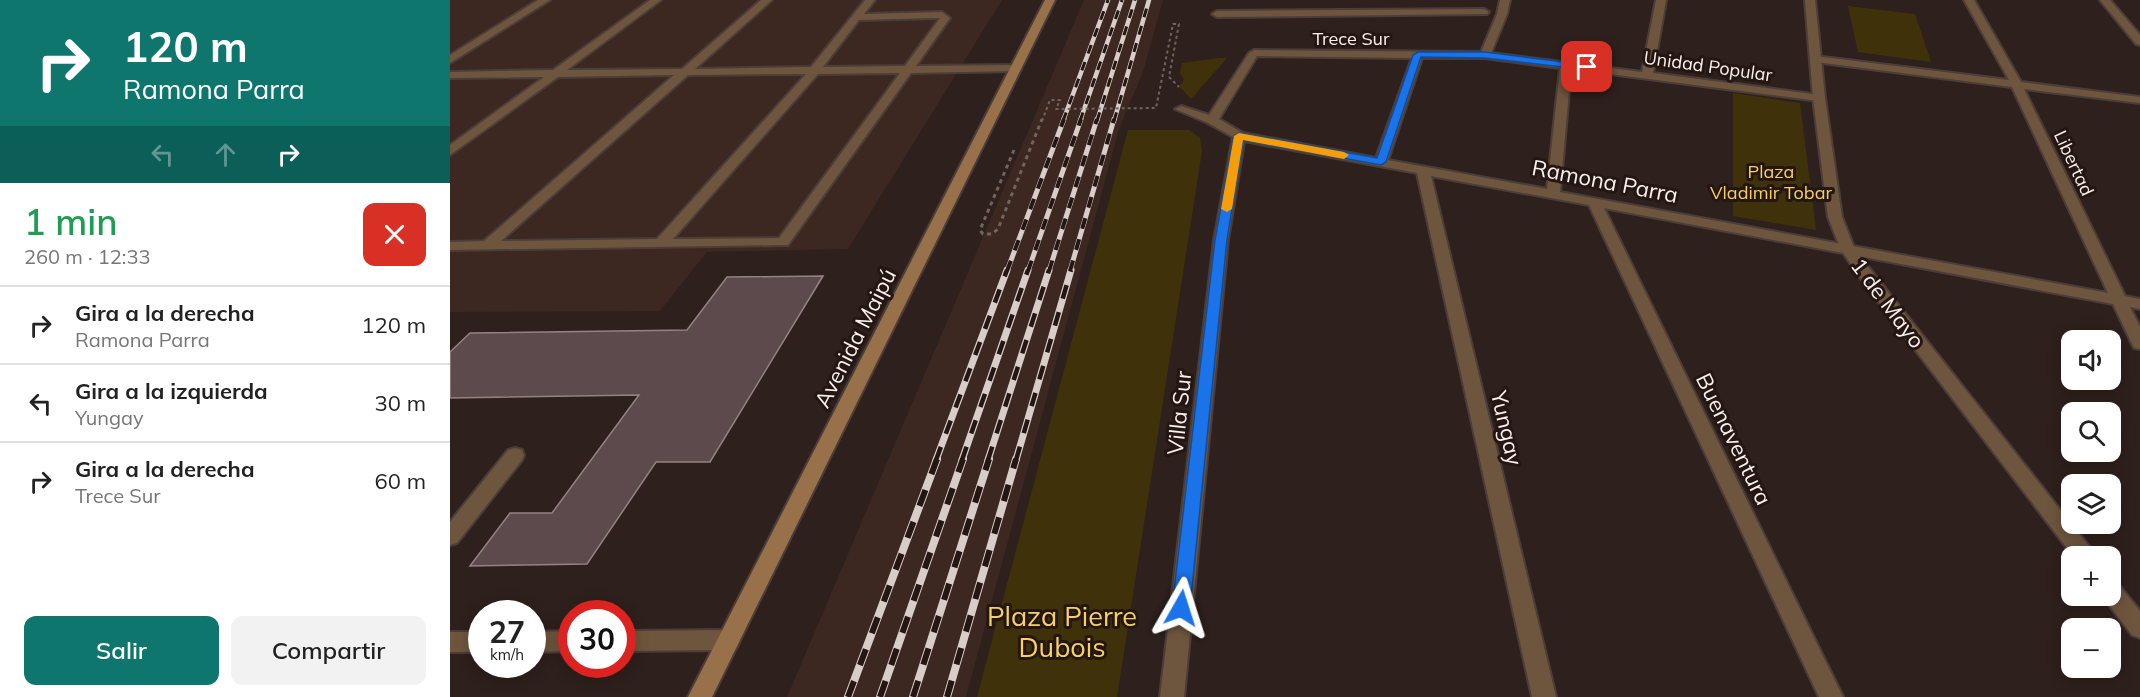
<!DOCTYPE html>
<html lang="es">
<head>
<meta charset="utf-8">
<style>
  :root { --surface:#fff; --page:#f2f2f2; --text:#222; --muted:#767676; --line:#e0e0e0; --accent:#0f766e }
  body { margin:0; font-family:Mulish,sans-serif; background:var(--page); color:var(--text); height:100vh; display:flex; flex-direction:column; font-size:22px; white-space:nowrap }
  * { box-sizing:border-box; margin:0 }
  p { font-size:20px; color:var(--muted) }
  .icon { flex:none; width:33px; height:33px; fill:none; stroke:currentColor; stroke-width:2; stroke-linecap:round; stroke-linejoin:round }
  .map { position:relative; flex:1; overflow:hidden }
  .drawer { display:flex; flex-direction:column; background:var(--surface); width:450px }
  .drawer>* { flex:none }
  .hud { background:#0f766e; color:#fff; overflow:hidden }
  .buttons { position:absolute; left:1611px; top:330px; display:grid; gap:12px }
  .buttons a { display:grid; place-items:center; width:60px; height:60px; border-radius:12px; background:var(--surface); box-shadow:0 3px 15px #0003; font-size:30px }
  .speed { position:absolute; left:18px; top:600px; display:flex; gap:12px; font-size:30px; font-weight:700; text-align:center }
  .speed>* { display:grid; place-content:center; width:78px; height:78px; border-radius:50%; background:var(--surface); box-shadow:0 3px 15px #0003; line-height:1 }
  .speed small { font-size:15px; font-weight:400 }
  .speed .limit { border:9px solid #d22; background:#fff; color:#111 }
  .pin { position:absolute; display:grid; place-items:center; width:51px; height:51px; color:#fff; margin:-26px; border-radius:12px; box-shadow:0 3px 9px #0006 }
  .me { position:absolute; width:66px; margin:-33px; rotate:6deg; stroke-linejoin:round; filter:drop-shadow(0 0 4px #0008) }
  .turn { display:flex; align-items:center; gap:21px; height:126px; padding:0 24px; font-size:27px }
  .turn .icon { width:78px; height:78px; stroke-width:2.5 }
  .turn b { display:block; font-size:42px; line-height:51px }
  .lanes { display:flex; align-items:center; height:57px; padding:0 24px; background:#0003; justify-content:center; gap:30px; direction:ltr }
  .lanes .off { opacity:.35 }
  .round { display:grid; place-items:center; flex:none; width:63px; height:63px; border-radius:12px; background:var(--page) }
  .head { display:flex; align-items:center; justify-content:space-between; height:102px; padding:0 24px }
  h1 { font-size:36px; font-weight:600; line-height:45px; color:#1e9e55 }
  .primary-button { display:flex; gap:12px; margin-top:auto; padding:12px 24px }
  .primary-button a { flex:1; height:69px; border-radius:12px; background:var(--accent); color:#fff; font-size:24px; font-weight:600; line-height:69px; text-align:center }
  .primary-button a+a { background:var(--page); color:var(--text) }
  ul { padding:0; list-style:none }
  li { display:flex; align-items:center; gap:18px; height:78px; padding:0 24px; border-top:2px solid var(--line) }
  li div { flex:1 }
  li b { display:block; font-size:22px }
  li em { font-style:normal }
  main { display:flex; flex:1; min-height:0 }
  .map>svg:first-child { display:block }
</style>
</head>
<body>
<main>
<section class="drawer">
<div class="hud">
<div class="turn"><svg class="icon" aria-label="right" viewBox="0 0 24 24"><path d="M7 20v-9h11M14 6l5 5-5 5"/></svg><div><b>120 m</b>Ramona Parra</div></div>
<div class="lanes"><svg class="icon off" aria-label="left" viewBox="0 0 24 24"><path d="M17 20v-9H6M10 6l-5 5 5 5"/></svg><svg class="icon off" aria-label="ahead" viewBox="0 0 24 24"><path d="M12 20V5M6 11l6-6 6 6"/></svg><svg class="icon" aria-label="right" viewBox="0 0 24 24"><path d="M7 20v-9h11M14 6l5 5-5 5"/></svg></div>
</div>
<div class="head"><div><h1>1 min</h1><p>260 m · 12:33</p></div><a class="round" style="background:#d93025;color:#fff"><svg class="icon" aria-label="close" viewBox="0 0 24 24"><path d="M6 6l12 12M18 6L6 18"/></svg></a></div>
<ul>
<li><svg class="icon" aria-label="right" viewBox="0 0 24 24"><path d="M7 20v-9h11M14 6l5 5-5 5"/></svg><div><b>Gira a la derecha</b><p>Ramona Parra</p></div><em>120 m</em></li>
<li><svg class="icon" aria-label="left" viewBox="0 0 24 24"><path d="M17 20v-9H6M10 6l-5 5 5 5"/></svg><div><b>Gira a la izquierda</b><p>Yungay</p></div><em>30 m</em></li>
<li><svg class="icon" aria-label="right" viewBox="0 0 24 24"><path d="M7 20v-9h11M14 6l5 5-5 5"/></svg><div><b>Gira a la derecha</b><p>Trece Sur</p></div><em>60 m</em></li>
</ul>
<div class="primary-button"><a>Salir</a><a>Compartir</a></div>
</section>
<div class="map">
<svg width="1690" height="697" viewBox="0 0 1690 697">
  <rect width="100%" height="100%" fill="#2e201c"/>
  <g fill="#3c2721">
    <path d="M 0,0 L 552,0 L 398,249 L 257,252 L 210,311 L 0,312 Z"/>
    <path d="M 634,0 L 713,0 L 693,72 L 669,129 L 516,697 L 337,697 Z"/>
  </g>
  <g fill="#3f320a">
    <path d="M 1398,6 L 1465,14 L 1481,62 L 1408,52 Z"/>
    <path d="M 769,58 L 777,58 L 741,99 L 729,86 L 734,80 L 730,73 L 732,63 Z"/>
    <path d="M 1283,93 L 1350,103 L 1366,230 L 1283,216 Z"/>
    <path d="M 678,130 L 739,130 L 750,138 L 752,151 L 667,697 L 527,697 Z"/>
  </g>
  <path fill="#5c4a4c" stroke="#958284" stroke-width="1.5" d="M 373,276 L 260,462 L 206,462 L 137,564 L 20,566 L 60,513 L 102,513 L 189,395 L 0,398 L 0,352 L 20,333 L 237,330 L 277,277 Z"/>
  <g fill="none" stroke-linecap="round" stroke-linejoin="round">
    <defs>
      <g id="service">
        <path d="M 88,0 L 100,0 L 0,63 L 0,55 Z"/>
        <path d="M 200,0 L 211,0 L 117,70 L 232,69 L 311,0 L 322,0 L 245,69 L 361,67 L 415,0 L 425,0 L 414,14 L 492,12 L 500,18 L 466,66 L 566,65 L 571,68 L 566,71 L 461,73 L 338,245 L 0,250 L 0,242 L 34,241 L 224,75 L 108,77 L 0,155 L 0,145 L 94,77 L 0,78 L 0,72 L 103,70 ZM 486,18 L 490,18 L 455,66 L 373,67 L 409,20 ZM 450,73 L 329,238 L 223,239 L 368,74 ZM 356,74 L 207,239 L 51,241 L 238,75 Z"/>
        <path d="M 65,448 L 72,450 L 74,455 L 72,460 L 7,543 L 0,545 L 0,522 L 58,450 Z"/>
      </g>
      <g id="minor">
        <path d="M 1050,0 L 1060,0 L 1057,14 L 1041,53 L 1192,72 L 1206,0 L 1216,0 L 1203,73 L 1369,95 L 1375,98 L 1369,101 L 1121,69 L 1110,192 L 1658,293 L 1562,87 L 1365,62 L 1360,59 L 1365,56 L 1559,80 L 1514,0 L 1524,0 L 1571,82 L 1690,97 L 1690,103 L 1574,89 L 1675,296 L 1690,299 L 1690,309 L 1680,307 L 1690,327 L 1690,349 L 1684,348 L 1682,344 L 1663,304 L 1154,208 L 1393,697 L 1369,697 L 1139,205 L 981,176 L 1106,697 L 1082,697 L 967,173 L 794,141 L 778,240 L 734,697 L 710,697 L 764,240 L 783,137 L 758,123 L 725,109 L 731,106 L 759,115 L 799,53 L 804,50 L 1031,52 L 1047,14 ZM 807,56 L 962,58 L 926,158 L 793,133 L 769,119 ZM 972,58 L 1035,58 L 1110,68 L 1097,189 L 938,160 Z"/>
        <path d="M 1650,0 L 1660,0 L 1690,35 L 1690,45 L 1686,44 Z"/>
        <path d="M 1034,9 L 1039,12 L 1037,14 L 767,17 L 762,14 L 767,11 Z"/>
        <path d="M 279,630 L 287,633 L 290,640 L 287,647 L 279,650 L 172,651 L 172,631 Z"/>
        <path d="M 122,631 L 122,651 L 82,652 L 82,632 Z"/>
        <rect x="0" y="632" width="32" height="20"/>
      </g>
      <g id="tertiary">
        <path d="M 1355,0 L 1365,0 L 1375,98 L 1392,217 L 1405,250 L 1642,550 L 1645,556 L 1623,556 L 1414,283 L 1391,250 L 1378,217 L 1363,98 Z"/>
        <path d="M 1660,581 L 1668,584 L 1690,611 L 1690,638 L 1682,635 L 1652,596 L 1660,596 Z"/>
      </g>
      <path id="secondary" d="M 595,0 L 605,0 L 262,697 L 238,697 Z"/>
    </defs>
    <use href="#service" stroke="#4b3d39" stroke-width="4"/>
    <use href="#minor" stroke="#4b3d39" stroke-width="4"/>
    <use href="#tertiary" stroke="#4b3d39" stroke-width="4"/>
    <use href="#secondary" stroke="#4b3d39" stroke-width="4"/>
    <path stroke="#716460" stroke-width="2" stroke-dasharray="3 3" stroke-linecap="butt" d="M 719,77 L 729,87"/>
    <use href="#service" fill="#6e553e" fill-rule="evenodd"/>
    <use href="#minor" fill="#6e553e" fill-rule="evenodd"/>
    <use href="#tertiary" fill="#6e553e" fill-rule="evenodd"/>
    <use href="#secondary" fill="#98714b" fill-rule="evenodd"/>
    <defs>
      <g id="rail-far3">
        <path d="M 613,121 L 658,0"/>
        <path d="M 630,121 L 672,0"/>
        <path d="M 647,121 L 685,0"/>
        <path d="M 664,121 L 699,0"/>
      </g>
      <g id="rail-far2">
        <path d="M 557,271 L 614,119"/>
        <path d="M 578,271 L 631,119"/>
        <path d="M 599,271 L 647,119"/>
        <path d="M 620,271 L 664,119"/>
      </g>
      <g id="rail-far1">
        <path d="M 486,460 L 557,270"/>
        <path d="M 512,460 L 578,270"/>
        <path d="M 538,460 L 599,270"/>
        <path d="M 566,460 L 621,270"/>
      </g>
      <g id="rail">
        <path d="M 398,697 L 487,459"/>
        <path d="M 430,697 L 513,459"/>
        <path d="M 463,697 L 539,459"/>
        <path d="M 497,697 L 566,459"/>
      </g>
    </defs>
    <use href="#rail-far3" stroke="#d7cdc9" stroke-width="4.5"/>
    <use href="#rail-far2" stroke="#d7cdc9" stroke-width="5"/>
    <use href="#rail-far1" stroke="#d7cdc9" stroke-width="7"/>
    <use href="#rail" stroke="#d7cdc9" stroke-width="8"/>
    <use href="#rail-far3" stroke="#241612" stroke-width="3" stroke-dasharray="9" stroke-linecap="butt"/>
    <use href="#rail-far2" stroke="#241612" stroke-width="4" stroke-dasharray="11" stroke-linecap="butt"/>
    <use href="#rail-far1" stroke="#241612" stroke-width="4.5" stroke-dasharray="14" stroke-linecap="butt"/>
    <use href="#rail" stroke="#241612" stroke-width="6" stroke-dasharray="17" stroke-linecap="butt"/>
    <path stroke="#716460" stroke-width="2" stroke-dasharray="3 3" stroke-linecap="butt" d="M 592,121 L 600,100 L 610,100 L 606,109 L 706,108 L 723,24 L 729,24 L 719,77"/>
    <path stroke="#716460" stroke-width="3" stroke-dasharray="4 4" stroke-linecap="butt" d="M 564,150 L 530,230 L 533,234 L 542,234 L 548,229 L 592,119"/>
  </g>
  <path fill="#1a73e8" stroke="#114b97" stroke-width="1.5" d="M 968,52 L 1035,52 L 1137,65 L 1141,67 L 1137,70 L 1035,58 L 971,57 L 936,162 L 931,165 L 793,140 L 777,240 L 740,608 L 738,614 L 731,616 L 725,614 L 722,608 L 765,240 L 784,136 L 789,133 L 927,158 L 963,55 Z"/>
  <path fill="#f59e0b" d="M 789,133 L 894,152 L 899,155 L 894,159 L 793,140 L 782,209 L 777,212 L 771,209 L 784,136 Z"/>
  <g text-anchor="middle" dominant-baseline="central" stroke-width="6" stroke-linejoin="round" paint-order="stroke">
    <g font-size="18" fill="#faf0ed" stroke="#241612">
      <text x="901" y="38">Trece Sur</text>
      <text transform="translate(1258 66) rotate(8)">Unidad Popular</text>
      <text transform="translate(1624 163) rotate(65)">Libertad</text>
    </g>
    <g font-size="18" fill="#f6d162" stroke="#241612">
      <text x="1321" y="171">Plaza<tspan x="1321" dy="21">Vladimir Tobar</tspan></text>
    </g>
    <g font-size="22" fill="#faf0ed" stroke="#241612">
      <text transform="translate(1155 181) rotate(11)">Ramona Parra</text>
      <text transform="translate(1438 303) rotate(53)">1 de Mayo</text>
      <text transform="translate(405 338) rotate(-63)">Avenida Maipú</text>
      <text transform="translate(729 413) rotate(-84)">Villa Sur</text>
      <text transform="translate(1057 428) rotate(77)">Yungay</text>
      <text transform="translate(1284 439) rotate(64)">Buenaventura</text>
    </g>
    <g font-size="27" fill="#f6d162" stroke="#241612">
      <text x="612" y="616">Plaza Pierre<tspan x="612" dy="31">Dubois</tspan></text>
    </g>
  </g>
</svg>
<div class="buttons">
<a><svg class="icon" aria-label="sound" viewBox="0 0 24 24"><path d="M4 9h4l5-4v14l-5-4H4zM17 9q2 3 0 6"/></svg></a>
<a><svg class="icon" aria-label="search" viewBox="0 0 24 24"><circle cx="10" cy="10" r="6"/><path d="M15 15l6 6"/></svg></a>
<a><svg class="icon" aria-label="layers" viewBox="0 0 24 24"><path d="M12 4l9 5-9 5-9-5zM3 14l9 5 9-5"/></svg></a>
<a>+</a>
<a>−</a>
</div>
<div class="speed"><div>27<small>km/h</small></div><div class="limit">30</div></div>
<div class="pin" style="left:1137px;top:67px;background:#d93025"><svg class="icon" aria-label="arrive" viewBox="0 0 24 24"><path d="M6 21V4h12l-3 4 3 4H6"/></svg></div>
<svg class="me" style="left:731px;top:608px" viewBox="-20 -20 40 40"><path d="M0-17L14 15 0 8-14 15z" fill="#1a73e8" stroke="#fff" stroke-width="4"/></svg>
</div>
</main>
</body>
</html>
